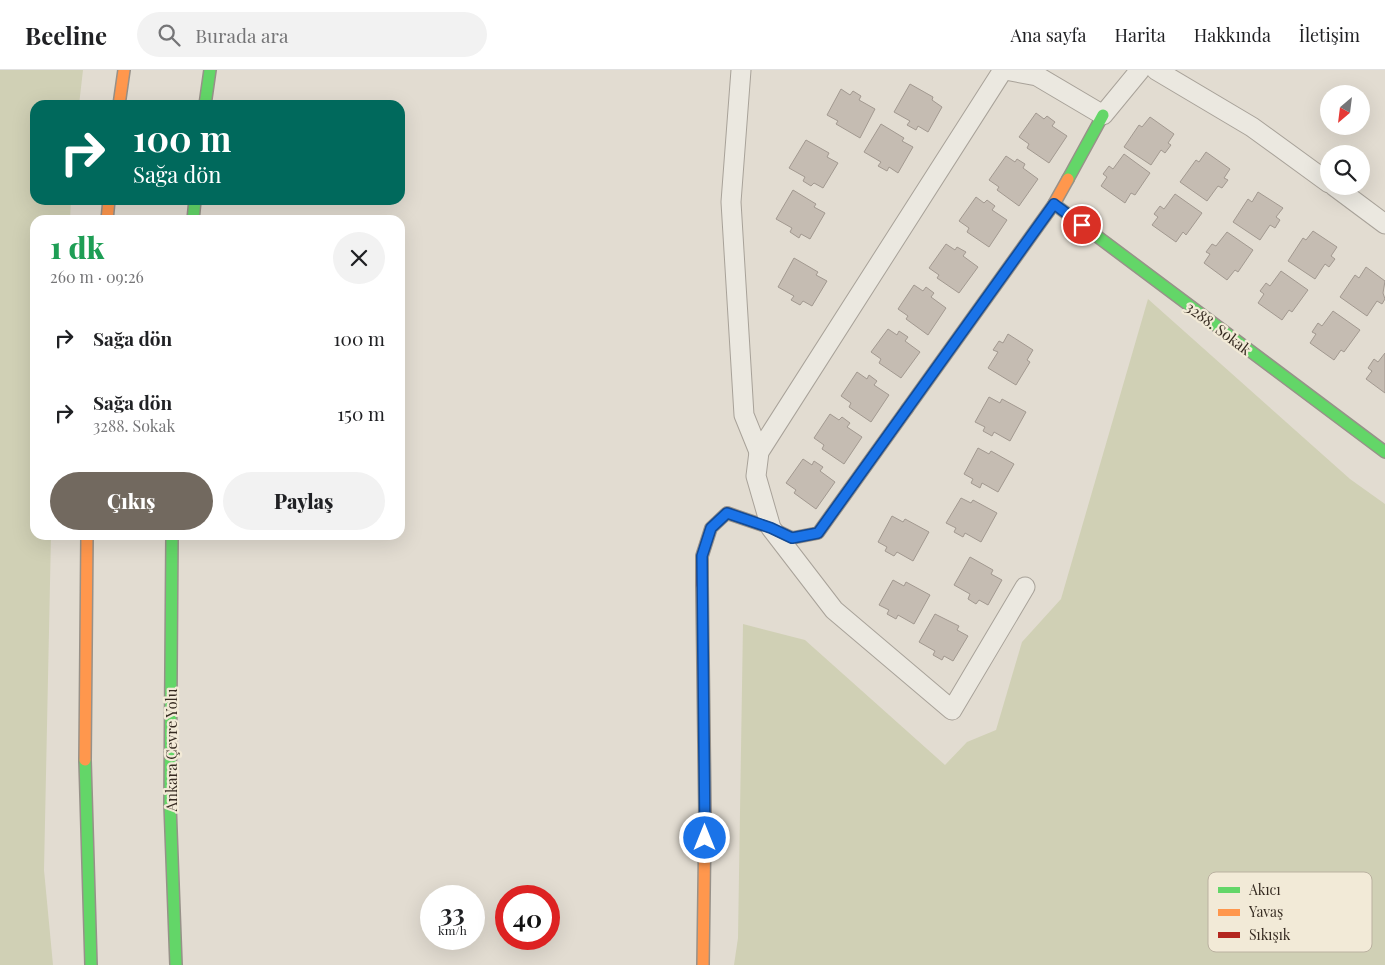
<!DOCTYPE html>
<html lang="tr">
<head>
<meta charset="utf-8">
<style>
  :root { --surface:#fff; --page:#f2f2f2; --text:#202124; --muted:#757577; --line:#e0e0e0; --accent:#72695f }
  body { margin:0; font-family:"Playfair Display",serif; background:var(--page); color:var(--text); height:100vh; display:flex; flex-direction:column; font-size:19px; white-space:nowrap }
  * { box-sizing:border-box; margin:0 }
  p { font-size:16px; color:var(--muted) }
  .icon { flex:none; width:28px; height:28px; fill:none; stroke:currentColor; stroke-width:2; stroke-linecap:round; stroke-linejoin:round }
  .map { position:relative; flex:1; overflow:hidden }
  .panel { position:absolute; left:30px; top:145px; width:375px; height:325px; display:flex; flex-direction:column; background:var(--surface); border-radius:15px; box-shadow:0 5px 20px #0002 }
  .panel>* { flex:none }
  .hud { position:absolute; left:30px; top:30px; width:375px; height:105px; border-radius:15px; box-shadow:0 5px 20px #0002; background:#00695c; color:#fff; overflow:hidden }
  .needle { width:32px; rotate:208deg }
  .controls { position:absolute; left:1320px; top:15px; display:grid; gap:10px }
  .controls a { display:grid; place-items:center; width:50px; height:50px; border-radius:50%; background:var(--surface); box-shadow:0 5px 20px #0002; font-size:25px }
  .speed { position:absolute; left:420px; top:815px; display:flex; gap:10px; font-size:25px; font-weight:700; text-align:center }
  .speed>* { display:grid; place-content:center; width:65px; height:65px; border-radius:50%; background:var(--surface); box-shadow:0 5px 20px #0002; line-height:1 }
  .speed small { font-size:12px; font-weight:400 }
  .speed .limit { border:8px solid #d22; background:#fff; color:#111 }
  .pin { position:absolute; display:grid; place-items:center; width:42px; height:42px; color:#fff; margin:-21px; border:2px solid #fff; border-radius:50%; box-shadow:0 1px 5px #0007 }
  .me { position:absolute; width:55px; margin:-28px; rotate:0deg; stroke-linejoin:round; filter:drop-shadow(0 0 4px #0008) }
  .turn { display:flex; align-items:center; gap:18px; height:105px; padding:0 20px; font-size:22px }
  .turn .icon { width:65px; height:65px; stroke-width:2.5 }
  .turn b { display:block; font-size:35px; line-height:42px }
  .round { display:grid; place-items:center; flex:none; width:52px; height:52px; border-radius:26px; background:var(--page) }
  .overview { display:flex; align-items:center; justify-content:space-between; height:85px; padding:0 20px }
  h1 { font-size:30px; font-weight:800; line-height:38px; color:#1e9e55 }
  .action { display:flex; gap:10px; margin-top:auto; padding:10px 20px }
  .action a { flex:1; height:58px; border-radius:30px; background:var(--accent); color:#fff; font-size:20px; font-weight:800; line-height:58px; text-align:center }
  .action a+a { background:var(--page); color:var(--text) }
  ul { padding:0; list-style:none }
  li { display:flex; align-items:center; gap:15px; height:75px; padding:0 20px }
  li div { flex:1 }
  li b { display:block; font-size:19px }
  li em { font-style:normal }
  header { display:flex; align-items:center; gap:30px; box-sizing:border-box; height:70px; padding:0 25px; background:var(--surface); border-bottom:1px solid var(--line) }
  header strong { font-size:24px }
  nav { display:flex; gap:28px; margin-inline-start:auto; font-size:18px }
  .search { width:350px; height:45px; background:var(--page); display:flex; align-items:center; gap:12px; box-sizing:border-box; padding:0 18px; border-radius:28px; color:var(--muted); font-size:19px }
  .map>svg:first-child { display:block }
</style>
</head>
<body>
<header>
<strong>Beeline</strong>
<div class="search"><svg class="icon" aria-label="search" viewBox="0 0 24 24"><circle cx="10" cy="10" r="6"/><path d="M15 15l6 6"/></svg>Burada ara</div>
<nav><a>Ana sayfa</a><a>Harita</a><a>Hakkında</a><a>İletişim</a></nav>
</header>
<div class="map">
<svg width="1385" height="895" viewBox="0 0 1385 895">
  <rect width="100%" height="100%" fill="#e2dcd1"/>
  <g fill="#d0d0b5">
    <path d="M 0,0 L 83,0 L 79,35 L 35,35 L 35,130 L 71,130 L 70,150 L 35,150 L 35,465 L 51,465 L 44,800 L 53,895 L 0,895 Z"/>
    <path d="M 1148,229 L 1350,409 L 1385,434 L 1385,895 L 734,895 L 738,868 L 743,554 L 805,570 L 945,695 L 967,672 L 996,660 L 1022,572 L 1061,529 Z"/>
  </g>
  <g fill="#c5bcb2" stroke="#a29990">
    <path d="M 910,14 L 933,27 L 932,30 L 942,37 L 928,62 L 918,56 L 916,60 L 907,55 L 910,51 L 894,42 Z"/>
    <path d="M 841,19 L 850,25 L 853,21 L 861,26 L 859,30 L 875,39 L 860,68 L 836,54 L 838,51 L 827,45 Z"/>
    <path d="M 1036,43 L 1044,49 L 1047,46 L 1055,52 L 1052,56 L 1067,66 L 1049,93 L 1027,78 L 1029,74 L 1019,67 Z"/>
    <path d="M 1150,47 L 1174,64 L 1168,73 L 1171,75 L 1165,83 L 1161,80 L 1151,95 L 1124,77 L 1139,55 L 1142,57 Z"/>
    <path d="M 881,54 L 904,68 L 902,71 L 913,77 L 898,103 L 889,97 L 887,101 L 878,96 L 881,92 L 864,82 Z"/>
    <path d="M 806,70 L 829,83 L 827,87 L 838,93 L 823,118 L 814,113 L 811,116 L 803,111 L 805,107 L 789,98 Z"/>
    <path d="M 1206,82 L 1230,99 L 1224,108 L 1228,110 L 1222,118 L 1218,116 L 1207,131 L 1180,112 L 1196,90 L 1199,92 Z"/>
    <path d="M 1124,84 L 1150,103 L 1135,125 L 1131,123 L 1125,133 L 1101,116 L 1107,107 L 1103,104 L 1109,96 L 1113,99 Z"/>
    <path d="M 1006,86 L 1015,92 L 1017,89 L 1025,94 L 1023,98 L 1038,109 L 1019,136 L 997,120 L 999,117 L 989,110 Z"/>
    <path d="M 793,120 L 816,134 L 814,137 L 825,143 L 810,169 L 801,164 L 799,168 L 790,162 L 792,158 L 776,149 Z"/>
    <path d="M 1258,122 L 1283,138 L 1276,147 L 1280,150 L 1275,158 L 1270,155 L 1260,170 L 1233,152 L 1248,129 L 1252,132 Z"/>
    <path d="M 1175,124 L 1202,143 L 1186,165 L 1183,162 L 1176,172 L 1152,155 L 1158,147 L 1154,144 L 1160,136 L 1164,139 Z"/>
    <path d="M 976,127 L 984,133 L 987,130 L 995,136 L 992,140 L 1007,150 L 989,177 L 967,162 L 969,158 L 959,151 Z"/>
    <path d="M 1313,161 L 1337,177 L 1331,186 L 1335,189 L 1329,197 L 1325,194 L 1315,209 L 1288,191 L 1303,168 L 1306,170 Z"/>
    <path d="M 1227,162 L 1253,180 L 1238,202 L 1235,200 L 1227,210 L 1204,193 L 1210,184 L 1206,182 L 1212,174 L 1216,176 Z"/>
    <path d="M 946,174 L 955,180 L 957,177 L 966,182 L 963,186 L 978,197 L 959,223 L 937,208 L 939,205 L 929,198 Z"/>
    <path d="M 794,188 L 818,202 L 816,205 L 827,211 L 812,236 L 803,231 L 800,235 L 791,230 L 794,226 L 778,217 Z"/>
    <path d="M 1366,197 L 1385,211 L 1383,223 L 1385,229 L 1382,234 L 1377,231 L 1367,246 L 1340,227 L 1355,205 L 1359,208 Z"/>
    <path d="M 1281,201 L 1308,220 L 1292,242 L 1289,240 L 1282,250 L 1258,233 L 1264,224 L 1260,221 L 1266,213 L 1270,216 Z"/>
    <path d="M 914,215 L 923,221 L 926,217 L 934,223 L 931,227 L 946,238 L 928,265 L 906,249 L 908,246 L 898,239 Z"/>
    <path d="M 1333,241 L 1360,260 L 1344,282 L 1341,280 L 1334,290 L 1310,273 L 1316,264 L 1312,262 L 1318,253 L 1322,256 Z"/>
    <path d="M 888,259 L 897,265 L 899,261 L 908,267 L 905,271 L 920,282 L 901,308 L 879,293 L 881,289 L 871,282 Z"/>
    <path d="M 1008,264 L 1033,280 L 1027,290 L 1030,292 L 1016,315 L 988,298 L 998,282 L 993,280 L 999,271 L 1003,273 Z"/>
    <path d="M 1385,283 L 1385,323 L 1366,309 L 1372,301 L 1368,298 L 1374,289 L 1378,292 Z"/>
    <path d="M 857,302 L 867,309 L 869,305 L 877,311 L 874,315 L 889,325 L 871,352 L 849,337 L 851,333 L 841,326 Z"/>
    <path d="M 989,327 L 1000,333 L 1002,329 L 1026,342 L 1010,371 L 994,362 L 992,366 L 983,361 L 985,357 L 975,352 Z"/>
    <path d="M 830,344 L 839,350 L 842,347 L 850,353 L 847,357 L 862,367 L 844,394 L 822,379 L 824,375 L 814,368 Z"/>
    <path d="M 978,378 L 989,384 L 991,381 L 1014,394 L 998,422 L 982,413 L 980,418 L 971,413 L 973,409 L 964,404 Z"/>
    <path d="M 803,389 L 812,395 L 814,391 L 823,397 L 820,401 L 835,412 L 816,439 L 794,423 L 796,420 L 786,413 Z"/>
    <path d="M 961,428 L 971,433 L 973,430 L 997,443 L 981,472 L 965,463 L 963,467 L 954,462 L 956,458 L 946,453 Z"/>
    <path d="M 892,446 L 903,452 L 905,449 L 929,462 L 913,491 L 897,482 L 894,486 L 885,481 L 887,477 L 878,472 Z"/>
    <path d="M 970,487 L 993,500 L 991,504 L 1002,510 L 988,535 L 979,530 L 976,534 L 968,529 L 970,524 L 954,515 Z"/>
    <path d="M 893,510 L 904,516 L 906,512 L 930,525 L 914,554 L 898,545 L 896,549 L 887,544 L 889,540 L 879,535 Z"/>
    <path d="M 935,544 L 959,556 L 957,560 L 968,566 L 953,591 L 944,586 L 942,590 L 933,585 L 935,581 L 919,572 Z"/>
  </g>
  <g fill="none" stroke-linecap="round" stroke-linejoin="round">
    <defs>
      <g id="street">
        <path d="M 741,0 L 731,132 L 744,345 L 759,382"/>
        <path d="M 1003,0 L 759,382 L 756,406 L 771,458 L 834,540 L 952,640 L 1025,517"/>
        <path d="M 1005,0 L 1037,6 L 1103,45 L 1140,0"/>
        <path d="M 1156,0 L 1252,57 L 1329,113"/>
        <path d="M 1334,116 L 1385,154"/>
      </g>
      <g id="fast">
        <path d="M 205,35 L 210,0"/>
        <path d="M 1068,109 L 1103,45"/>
        <path d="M 1054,134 L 1385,382"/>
        <path d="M 193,150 L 195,130"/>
        <path d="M 172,465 L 170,734 L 176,895"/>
        <path d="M 85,690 L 91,895"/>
      </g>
      <g id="slow">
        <path d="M 119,35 L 124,0"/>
        <path d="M 107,150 L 109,130"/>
        <path d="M 907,339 L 1054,134 L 1068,109"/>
        <path d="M 702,515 L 705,749 L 703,895"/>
        <path d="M 85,690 L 87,465"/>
      </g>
      <path id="jam" d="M 702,515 L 702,486 L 711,458 L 727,443 L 771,458 L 792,468 L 818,463 L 907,339"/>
    </defs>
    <use href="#street" stroke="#a8a299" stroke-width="21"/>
    <use href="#fast" stroke="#979189" stroke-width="14"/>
    <use href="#slow" stroke="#979189" stroke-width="14"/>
    <use href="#jam" stroke="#979189" stroke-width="14"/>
    <use href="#street" stroke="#ebe8e0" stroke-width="19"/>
    <use href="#fast" stroke="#63d668" stroke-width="11"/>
    <use href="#slow" stroke="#ff974d" stroke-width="11"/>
    <use href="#jam" stroke="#b3261e" stroke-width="11"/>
  </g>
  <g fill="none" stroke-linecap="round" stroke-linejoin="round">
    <defs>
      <path id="route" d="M 705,768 L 702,486 L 711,458 L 727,443 L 771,458 L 792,468 L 818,463 L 1054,134 L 1082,155"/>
    </defs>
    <use href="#route" stroke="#114b97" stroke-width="12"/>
    <use href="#route" stroke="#1a73e8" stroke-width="9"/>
  </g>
  <g text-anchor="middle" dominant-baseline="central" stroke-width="4.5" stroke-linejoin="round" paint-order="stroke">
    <g font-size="15" fill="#362b21" stroke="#f2ead7">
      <text transform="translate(1219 258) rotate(37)">3288. Sokak</text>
      <text transform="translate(171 680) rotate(-90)">Ankara Çevre Yolu</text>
    </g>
  </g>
  <rect x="1208" y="802" width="164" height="80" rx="8" fill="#f2ead7" stroke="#bab1a0" stroke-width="1"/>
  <rect x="1218" y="817" width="22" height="6" fill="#63d668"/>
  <rect x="1218" y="839" width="22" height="7" fill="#ff974d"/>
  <rect x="1218" y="862" width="22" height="6" fill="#b3261e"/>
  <g font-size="14" fill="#362b21">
    <text x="1249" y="825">Akıcı</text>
    <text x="1249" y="847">Yavaş</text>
    <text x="1249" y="870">Sıkışık</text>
  </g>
</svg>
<div class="controls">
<a><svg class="needle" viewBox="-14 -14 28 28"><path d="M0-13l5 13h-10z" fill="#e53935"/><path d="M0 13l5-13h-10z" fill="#757577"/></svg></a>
<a><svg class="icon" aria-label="search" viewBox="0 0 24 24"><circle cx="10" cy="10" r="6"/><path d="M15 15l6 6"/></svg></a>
</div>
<div class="speed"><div>33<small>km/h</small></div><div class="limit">40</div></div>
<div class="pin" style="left:1082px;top:155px;background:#d93025"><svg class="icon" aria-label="arrive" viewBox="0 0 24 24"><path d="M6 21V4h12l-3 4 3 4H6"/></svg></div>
<svg class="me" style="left:705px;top:768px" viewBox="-20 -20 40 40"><circle r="17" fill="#1a73e8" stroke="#fff" stroke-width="3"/><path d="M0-11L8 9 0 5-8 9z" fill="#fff"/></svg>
<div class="hud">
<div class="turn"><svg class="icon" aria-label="right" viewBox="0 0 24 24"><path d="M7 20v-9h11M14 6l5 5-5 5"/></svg><div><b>100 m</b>Sağa dön</div></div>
</div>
<section class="panel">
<div class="overview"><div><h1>1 dk</h1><p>260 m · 09:26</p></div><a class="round"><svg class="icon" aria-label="close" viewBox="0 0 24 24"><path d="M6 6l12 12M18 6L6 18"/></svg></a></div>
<ul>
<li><svg class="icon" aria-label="right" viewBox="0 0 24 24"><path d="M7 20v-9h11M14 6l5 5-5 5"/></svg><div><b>Sağa dön</b></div><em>100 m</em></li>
<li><svg class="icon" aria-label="right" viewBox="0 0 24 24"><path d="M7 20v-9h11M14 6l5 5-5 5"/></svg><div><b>Sağa dön</b><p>3288. Sokak</p></div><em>150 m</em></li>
</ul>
<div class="action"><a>Çıkış</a><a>Paylaş</a></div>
</section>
</div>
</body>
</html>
